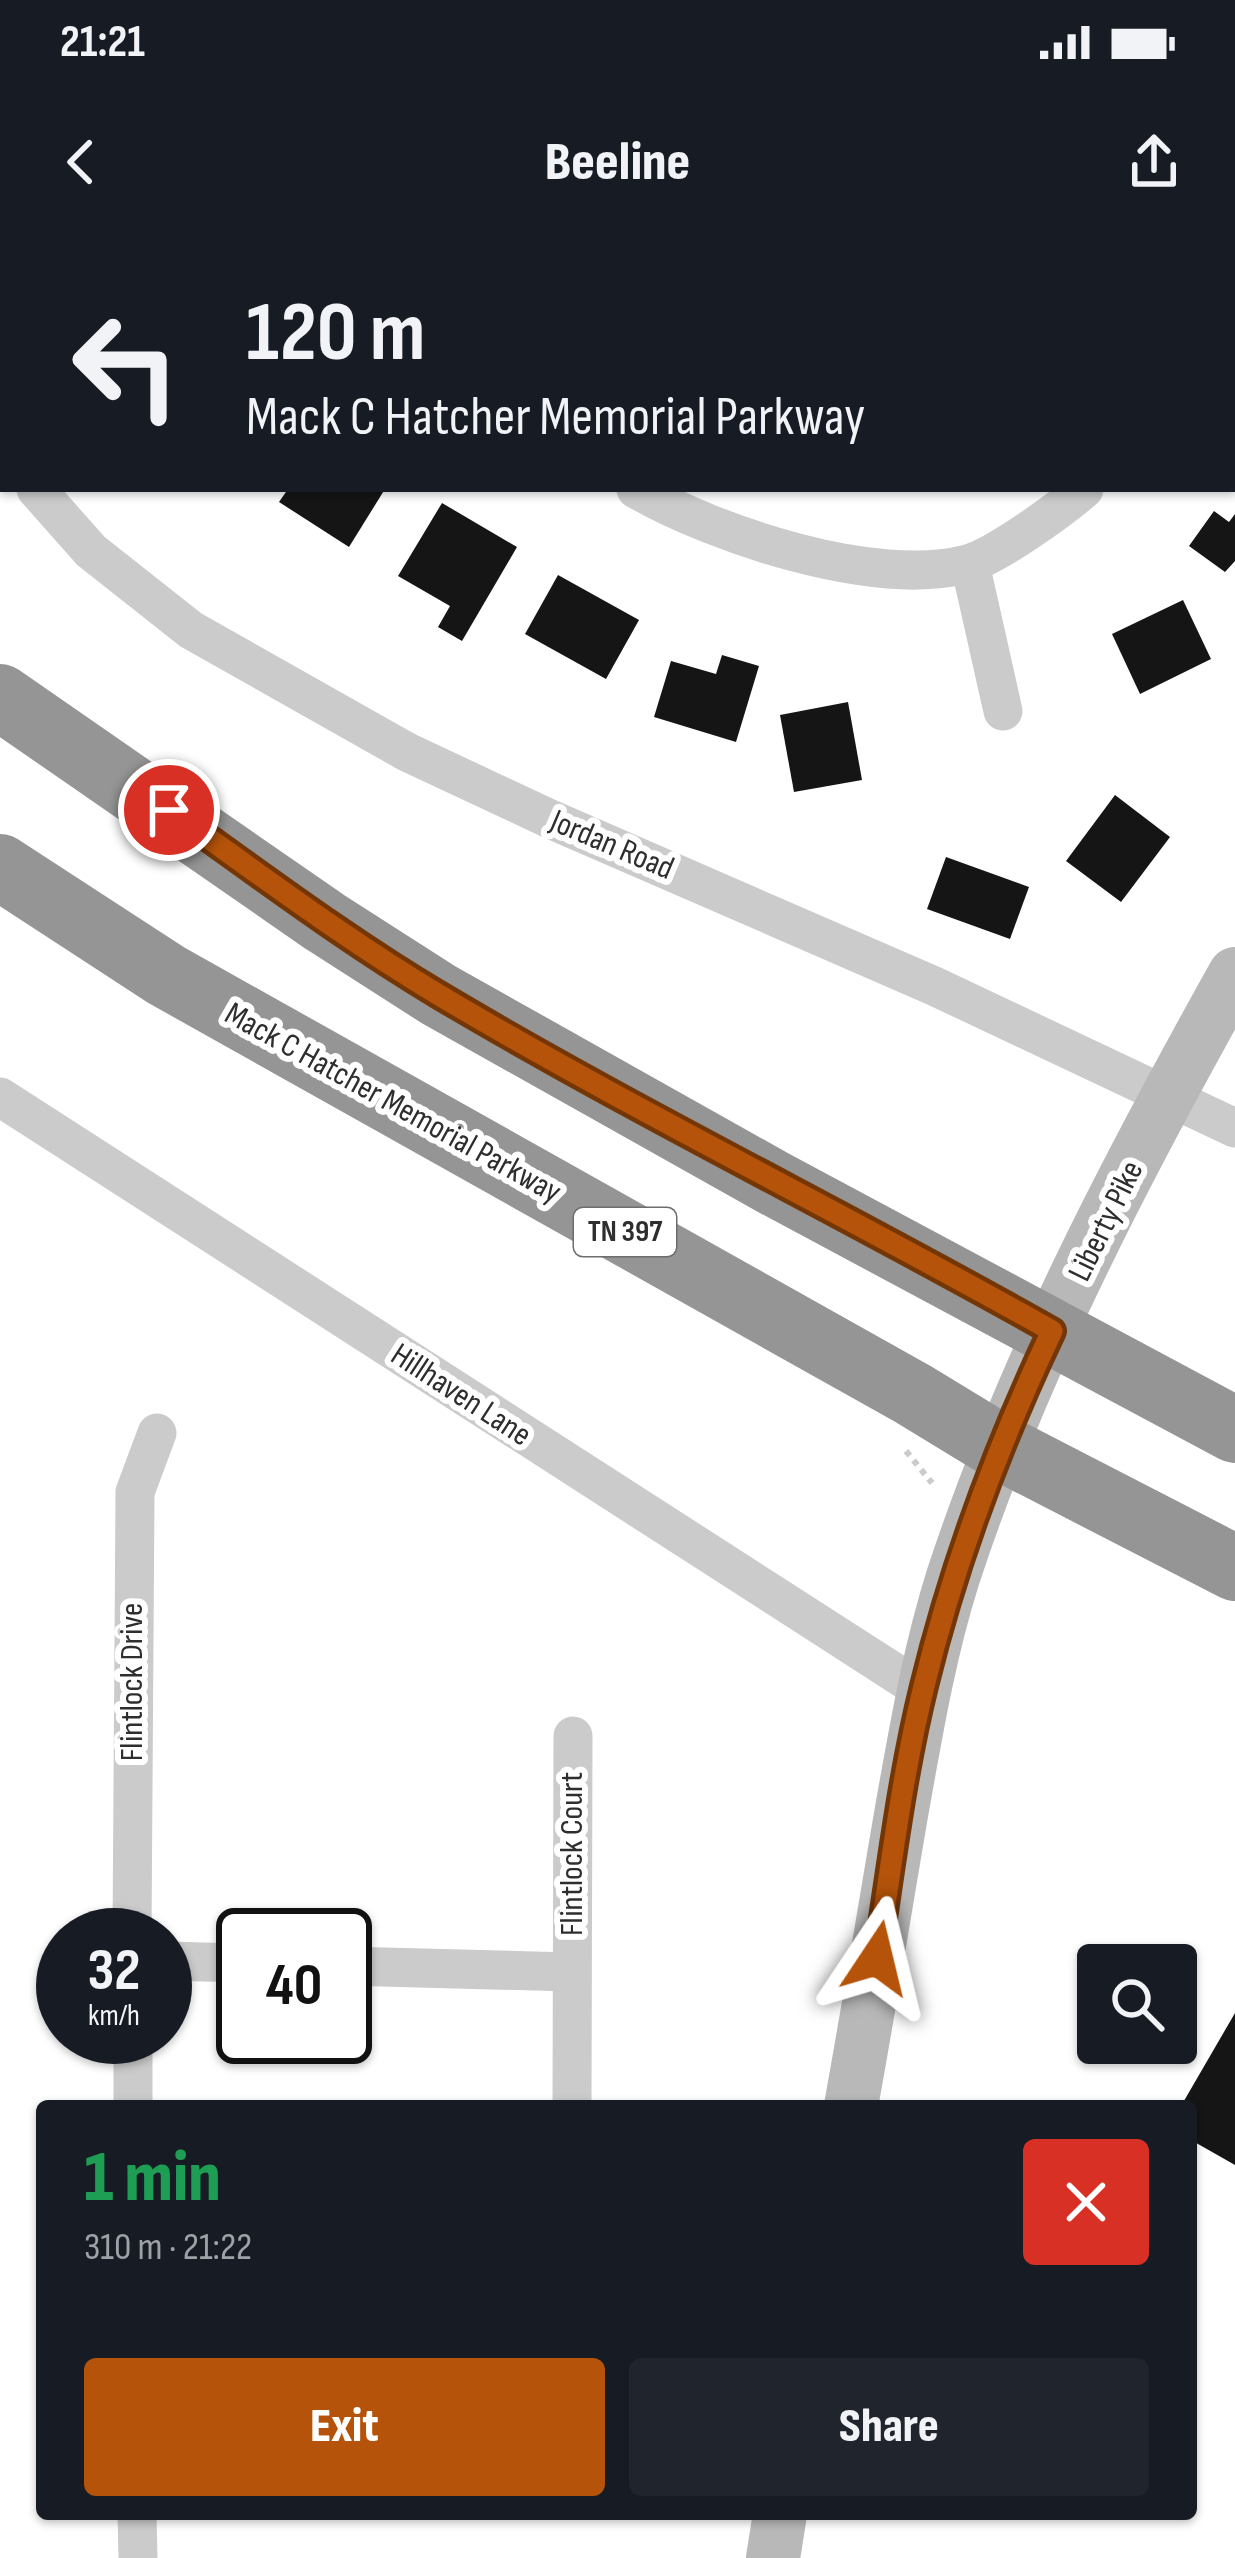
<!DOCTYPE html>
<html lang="en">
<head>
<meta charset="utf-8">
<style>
  :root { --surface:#171b24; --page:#20242c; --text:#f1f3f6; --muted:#9ea1a6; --accent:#b45309 }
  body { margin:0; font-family:"Sofia Sans Condensed",sans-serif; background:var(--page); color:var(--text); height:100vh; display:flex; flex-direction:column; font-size:45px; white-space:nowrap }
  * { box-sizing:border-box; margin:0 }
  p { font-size:39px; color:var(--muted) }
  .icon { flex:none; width:66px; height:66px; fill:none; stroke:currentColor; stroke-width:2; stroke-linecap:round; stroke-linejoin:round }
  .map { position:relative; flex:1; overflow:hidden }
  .panel { position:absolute; left:36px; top:1860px; width:1161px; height:420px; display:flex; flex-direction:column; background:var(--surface); border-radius:12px; box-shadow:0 3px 9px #0004 }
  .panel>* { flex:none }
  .hud { position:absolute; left:0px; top:0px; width:1236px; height:252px; box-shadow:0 3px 9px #0004; background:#171b24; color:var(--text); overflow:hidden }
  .tools { position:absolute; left:1077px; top:1704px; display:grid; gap:24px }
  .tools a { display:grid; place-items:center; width:120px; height:120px; border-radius:12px; background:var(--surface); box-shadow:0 3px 9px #0004; font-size:60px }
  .speed { position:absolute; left:36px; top:1668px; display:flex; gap:24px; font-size:60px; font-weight:700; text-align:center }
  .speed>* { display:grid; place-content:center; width:156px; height:156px; border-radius:50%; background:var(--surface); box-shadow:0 3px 9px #0004; line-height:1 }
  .speed small { font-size:30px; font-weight:400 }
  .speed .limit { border:6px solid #111; border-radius:18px; background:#fff; color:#111 }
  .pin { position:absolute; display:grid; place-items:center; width:102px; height:102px; color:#fff; margin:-51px; border:6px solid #fff; border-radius:50%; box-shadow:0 3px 12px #0007 }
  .me { position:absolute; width:132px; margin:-66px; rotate:10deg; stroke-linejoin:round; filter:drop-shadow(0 0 9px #0008) }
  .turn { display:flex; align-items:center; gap:42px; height:252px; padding:0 48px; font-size:54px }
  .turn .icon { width:156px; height:156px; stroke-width:2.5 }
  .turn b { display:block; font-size:84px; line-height:102px }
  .round { display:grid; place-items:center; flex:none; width:126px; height:126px; border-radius:12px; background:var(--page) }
  .head { display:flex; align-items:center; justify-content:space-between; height:204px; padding:0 48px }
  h1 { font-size:72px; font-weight:800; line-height:90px; color:#1e9e55 }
  .primary-button { display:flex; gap:24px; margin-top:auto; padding:24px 48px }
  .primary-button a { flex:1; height:138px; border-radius:12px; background:var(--accent); color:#fff; font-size:48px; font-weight:800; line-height:138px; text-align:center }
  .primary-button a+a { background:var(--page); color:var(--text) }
  .status { display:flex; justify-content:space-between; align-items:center; height:84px; padding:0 60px; background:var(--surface); direction:ltr }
  .status svg { height:33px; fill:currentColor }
  header { display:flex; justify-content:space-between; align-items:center; height:156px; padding:0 48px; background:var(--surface); font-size:54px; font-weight:800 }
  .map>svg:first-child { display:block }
</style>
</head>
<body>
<div class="status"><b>21:21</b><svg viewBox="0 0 49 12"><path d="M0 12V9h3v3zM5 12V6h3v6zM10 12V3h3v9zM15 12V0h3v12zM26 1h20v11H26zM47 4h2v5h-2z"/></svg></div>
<header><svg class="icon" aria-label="back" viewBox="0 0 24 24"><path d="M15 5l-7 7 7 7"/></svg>Beeline<svg class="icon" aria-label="share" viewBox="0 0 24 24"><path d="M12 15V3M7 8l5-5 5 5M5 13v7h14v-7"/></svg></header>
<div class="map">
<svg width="1235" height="2318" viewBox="0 0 1235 2318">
  <rect width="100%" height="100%" fill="#fff"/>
  <g fill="#151515">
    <path d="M 288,249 L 385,249 L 349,307 L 279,262 Z"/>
    <path d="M 442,263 L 517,307 L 462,401 L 438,387 L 450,366 L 398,336 Z"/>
    <path d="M 1214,271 L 1229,282 L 1235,274 L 1235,321 L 1225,332 L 1189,306 Z"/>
    <path d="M 558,335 L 639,380 L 606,439 L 525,394 Z"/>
    <path d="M 1183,360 L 1211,419 L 1140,454 L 1112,394 Z"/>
    <path d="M 722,415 L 759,426 L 736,502 L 654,477 L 671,421 L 716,434 Z"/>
    <path d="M 848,462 L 862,540 L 794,552 L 780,475 Z"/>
    <path d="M 1115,555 L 1170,597 L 1121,662 L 1066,621 Z"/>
    <path d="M 946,617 L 1029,647 L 1010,699 L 927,669 Z"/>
    <path d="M 1235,1773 L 1235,1925 L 1191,1900 L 1191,1866 L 1181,1866 Z"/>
  </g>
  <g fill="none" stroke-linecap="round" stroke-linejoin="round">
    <path stroke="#cbcbcb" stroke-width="6" stroke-dasharray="6 6" stroke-linecap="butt" d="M 906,1211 L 932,1243"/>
    <g stroke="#cbcbcb" stroke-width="39">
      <path d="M 250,0 L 253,3"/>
      <path d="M 1233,40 L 1235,36"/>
      <path d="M 0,201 L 3,205"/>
      <path d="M 36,249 L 91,311 L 191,390 L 407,512 L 550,579 L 934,746 L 1235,888"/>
      <path d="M 636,249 C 716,295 875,348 967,324 C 995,317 1061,269 1084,249"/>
      <path d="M 970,324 L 1003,471"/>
      <path d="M 0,857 L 923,1451"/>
      <path d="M 132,1695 L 135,1252 L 157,1193"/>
      <path d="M 165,1721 L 243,1723"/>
      <path d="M 345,1726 L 571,1732"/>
      <path d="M 133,1797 L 133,1866"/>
      <path d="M 572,1865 L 573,1496"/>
      <path d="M 137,2274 L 138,2318"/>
    </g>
    <g stroke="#b8b8b8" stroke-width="54">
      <path d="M 851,1866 C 869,1767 885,1668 902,1569 C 916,1491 929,1413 953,1337 C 1022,1127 1127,927 1235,734"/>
      <path d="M 773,2318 L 780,2274"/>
    </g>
    <g stroke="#959595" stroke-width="66">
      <path d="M 0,457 L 325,682 L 439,755 L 772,942 L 1235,1190"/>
      <path d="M 0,627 L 166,735 L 248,781 L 913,1154 L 1000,1207 L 1235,1328"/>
    </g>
  </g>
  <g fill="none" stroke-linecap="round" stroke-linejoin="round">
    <defs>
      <path id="route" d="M 169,570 C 258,633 345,699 439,755 C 639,874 849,976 1052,1091 C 998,1205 954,1323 924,1446 C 902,1535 891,1628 877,1718"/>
    </defs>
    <use href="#route" stroke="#753606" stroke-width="30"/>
    <use href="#route" stroke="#b45309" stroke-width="21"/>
  </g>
  <g text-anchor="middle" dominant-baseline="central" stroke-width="12" stroke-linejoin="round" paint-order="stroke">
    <rect fill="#fff" stroke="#6d6d6d" stroke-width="3" x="574" y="968" width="102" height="48" rx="9"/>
    <g font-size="30" font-weight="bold" fill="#2e2e2e">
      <text x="625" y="992">TN 397</text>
    </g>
    <g font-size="33" fill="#2e2e2e" stroke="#fff">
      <text transform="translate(612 605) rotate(23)">Jordan Road</text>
      <text transform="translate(393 863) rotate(29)">Mack C Hatcher Memorial Parkway</text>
      <text transform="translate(1106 981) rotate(-64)">Liberty Pike</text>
      <text transform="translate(461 1155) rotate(33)">Hillhaven Lane</text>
      <text transform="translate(132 1442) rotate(-90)">Flintlock Drive</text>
      <text transform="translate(572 1614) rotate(-90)">Flintlock Court</text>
    </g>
  </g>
</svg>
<div class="tools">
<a><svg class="icon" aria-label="search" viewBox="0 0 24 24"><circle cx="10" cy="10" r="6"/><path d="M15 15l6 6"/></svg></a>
</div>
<div class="speed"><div>32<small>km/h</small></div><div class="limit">40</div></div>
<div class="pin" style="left:169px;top:570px;background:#d93025"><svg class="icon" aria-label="arrive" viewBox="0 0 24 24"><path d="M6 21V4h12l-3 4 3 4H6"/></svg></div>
<svg class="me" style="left:877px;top:1718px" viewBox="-20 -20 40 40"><path d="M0-17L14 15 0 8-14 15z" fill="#b45309" stroke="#fff" stroke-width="4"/></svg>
<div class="hud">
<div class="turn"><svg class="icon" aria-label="left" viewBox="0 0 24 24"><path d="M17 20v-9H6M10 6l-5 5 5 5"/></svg><div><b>120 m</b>Mack C Hatcher Memorial Parkway</div></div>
</div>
<section class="panel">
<div class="head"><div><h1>1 min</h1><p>310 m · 21:22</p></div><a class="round" style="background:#d93025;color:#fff"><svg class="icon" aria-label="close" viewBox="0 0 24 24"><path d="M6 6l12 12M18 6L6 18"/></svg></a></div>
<div class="primary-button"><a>Exit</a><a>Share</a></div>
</section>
</div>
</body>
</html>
